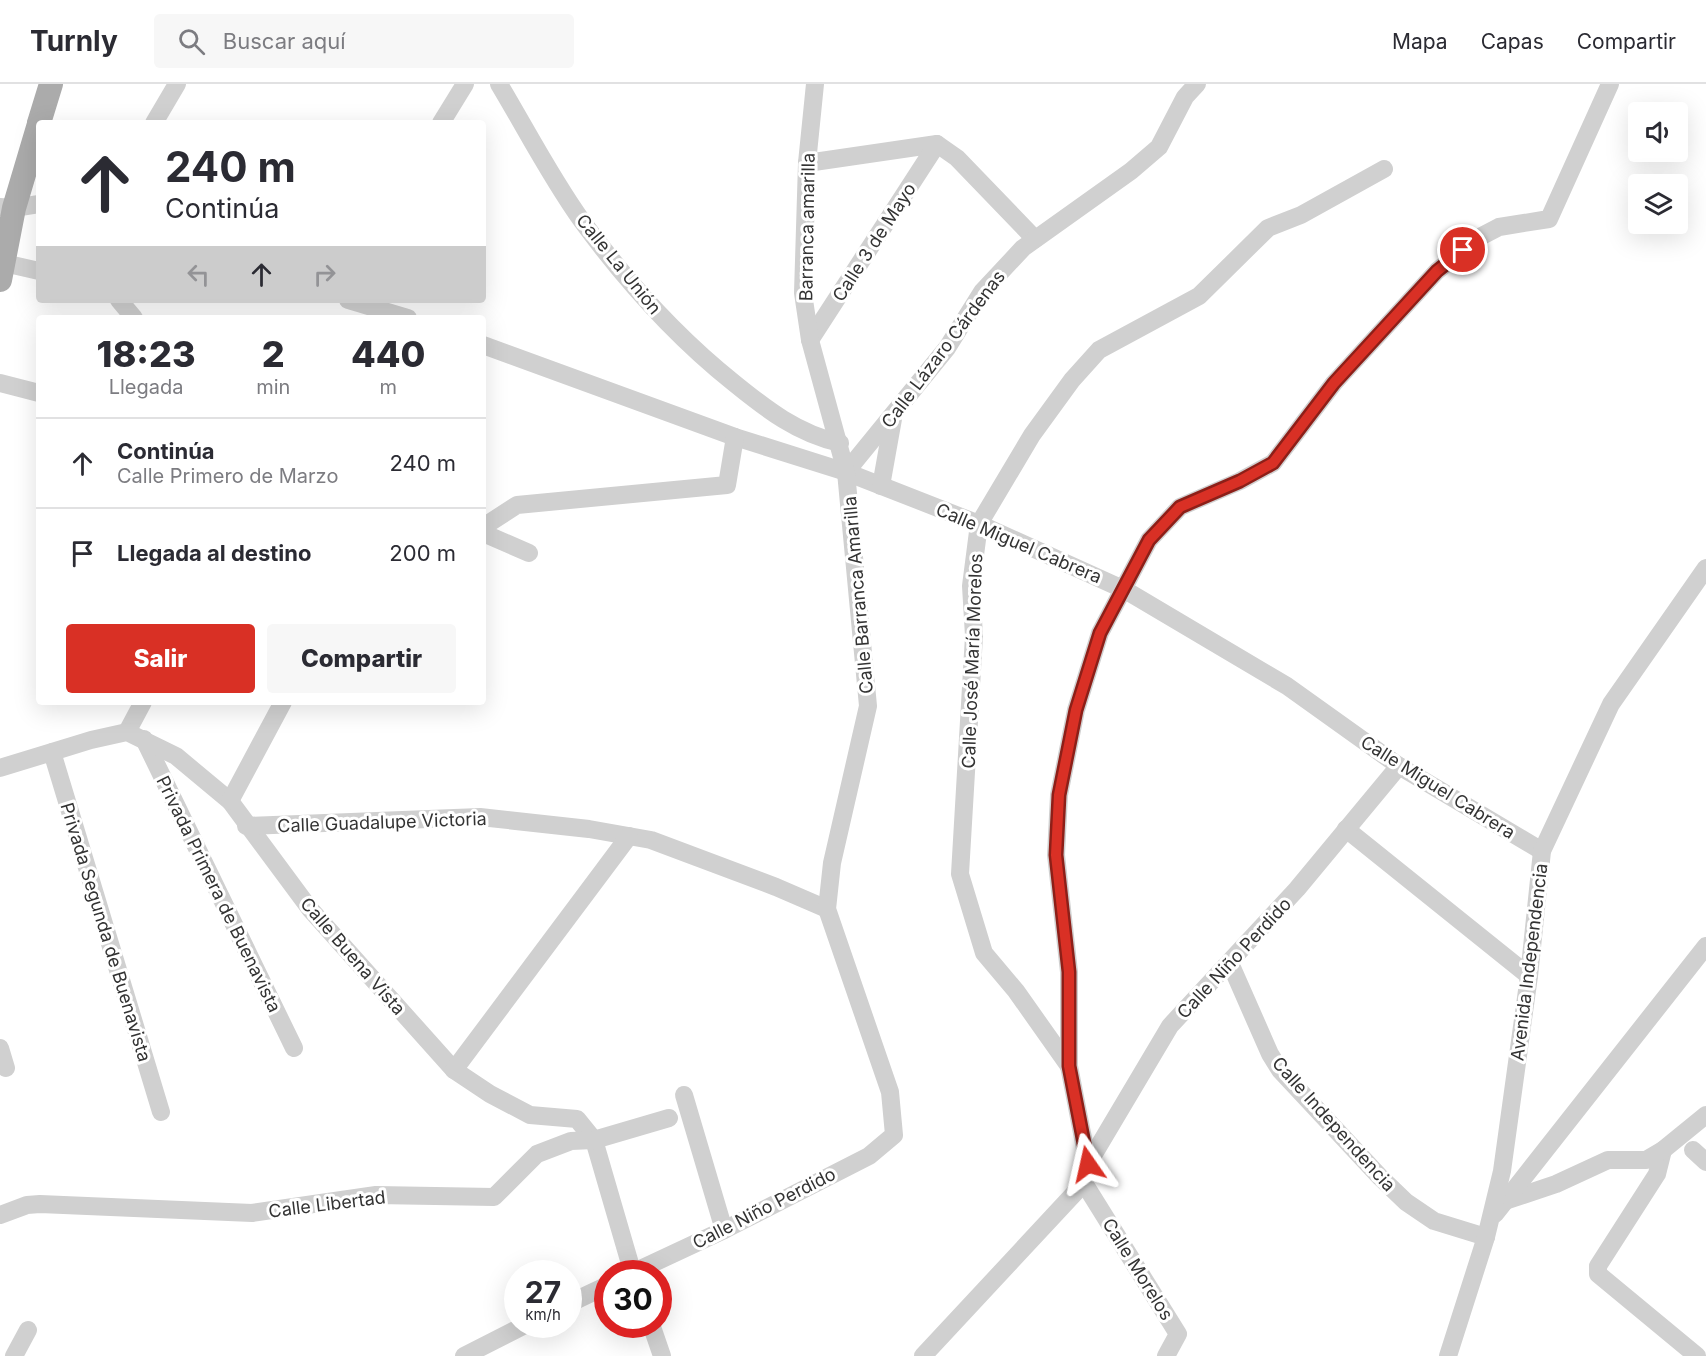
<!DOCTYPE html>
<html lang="es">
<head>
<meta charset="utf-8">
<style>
  :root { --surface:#fff; --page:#f7f7f7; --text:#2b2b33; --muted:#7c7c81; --line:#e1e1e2; --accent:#d93025 }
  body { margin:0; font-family:Inter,sans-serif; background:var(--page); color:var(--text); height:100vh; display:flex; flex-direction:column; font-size:22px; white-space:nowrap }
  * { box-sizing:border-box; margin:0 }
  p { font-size:20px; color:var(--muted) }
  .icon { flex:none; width:33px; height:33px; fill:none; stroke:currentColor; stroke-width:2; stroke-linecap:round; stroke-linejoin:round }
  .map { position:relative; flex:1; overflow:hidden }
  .panel { position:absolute; left:36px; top:231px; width:450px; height:390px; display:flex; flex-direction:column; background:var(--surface); border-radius:6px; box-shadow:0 6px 24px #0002 }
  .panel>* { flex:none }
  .banner { position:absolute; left:36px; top:36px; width:450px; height:183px; border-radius:6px; box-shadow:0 6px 24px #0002; background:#fff; color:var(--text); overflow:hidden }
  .controls { position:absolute; left:1628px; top:18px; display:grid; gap:12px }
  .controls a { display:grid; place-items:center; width:60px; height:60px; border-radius:6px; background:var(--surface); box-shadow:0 6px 24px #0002; font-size:30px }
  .speed { position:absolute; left:504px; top:1176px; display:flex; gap:12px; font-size:30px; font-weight:700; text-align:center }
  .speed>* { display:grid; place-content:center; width:78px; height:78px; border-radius:50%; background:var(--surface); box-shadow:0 6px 24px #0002; line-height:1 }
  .speed small { font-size:15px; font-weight:400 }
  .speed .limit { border:9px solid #d22; background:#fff; color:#111 }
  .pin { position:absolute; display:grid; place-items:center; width:51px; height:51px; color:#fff; margin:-26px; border:3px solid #fff; border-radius:50%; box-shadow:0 2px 6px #0007 }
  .me { position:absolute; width:66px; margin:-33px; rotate:349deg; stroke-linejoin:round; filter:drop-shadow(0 0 4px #0008) }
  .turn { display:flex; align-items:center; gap:21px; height:126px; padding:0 30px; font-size:27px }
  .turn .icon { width:78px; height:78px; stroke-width:2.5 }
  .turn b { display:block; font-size:42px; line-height:51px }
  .lanes { display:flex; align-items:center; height:57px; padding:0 30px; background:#0003; justify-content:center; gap:30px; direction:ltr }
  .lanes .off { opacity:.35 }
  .eta { display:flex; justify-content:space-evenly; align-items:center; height:102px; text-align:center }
  .eta b { font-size:36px; font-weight:800; line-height:42px }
  .primary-button { display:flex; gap:12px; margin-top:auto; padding:12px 30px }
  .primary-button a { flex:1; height:69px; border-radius:6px; background:var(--accent); color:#fff; font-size:24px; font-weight:800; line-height:69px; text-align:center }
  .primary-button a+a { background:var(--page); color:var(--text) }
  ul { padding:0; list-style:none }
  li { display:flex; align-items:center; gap:18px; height:90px; padding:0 30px; border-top:2px solid var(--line) }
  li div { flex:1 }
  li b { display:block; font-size:22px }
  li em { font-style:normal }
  header { display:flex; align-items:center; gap:36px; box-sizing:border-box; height:84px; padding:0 30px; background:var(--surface); border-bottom:2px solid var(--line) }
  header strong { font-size:28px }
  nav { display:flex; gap:33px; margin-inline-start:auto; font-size:21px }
  .search { width:420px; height:54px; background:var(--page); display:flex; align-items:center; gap:15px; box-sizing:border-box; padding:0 21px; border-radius:6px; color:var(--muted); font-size:22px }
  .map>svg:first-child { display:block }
</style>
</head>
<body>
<header>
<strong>Turnly</strong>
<div class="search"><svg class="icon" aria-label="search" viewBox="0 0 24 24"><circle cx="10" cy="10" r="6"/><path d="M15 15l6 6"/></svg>Buscar aquí</div>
<nav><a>Mapa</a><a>Capas</a><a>Compartir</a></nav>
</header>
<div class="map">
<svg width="1706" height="1272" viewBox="0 0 1706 1272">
  <rect width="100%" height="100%" fill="#fff"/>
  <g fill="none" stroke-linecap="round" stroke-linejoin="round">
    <g stroke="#d0d0d0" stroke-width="18">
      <path d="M 499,0 C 526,45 551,94 582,137 C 626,197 675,252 734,299 C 766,325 798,350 840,359"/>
      <path d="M 154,39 L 177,0"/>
      <path d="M 441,39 L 465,0"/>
      <path d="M 807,79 L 937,60 L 957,74 L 1035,155"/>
      <path d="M 0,123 L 14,124 L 39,120"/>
      <path d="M 4,179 L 39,187"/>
      <path d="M 119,216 L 134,234"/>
      <path d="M 348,216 L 408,234"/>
      <path d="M 810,256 L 937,60"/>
      <path d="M 483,261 L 735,353 L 846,388 L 979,440 L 1125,506 L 1287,602 L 1399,682 L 1542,767"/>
      <path d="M 0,299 L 39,309"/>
      <path d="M 846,388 L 947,264 L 982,208 L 1023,164 L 1131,87 L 1159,63 L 1185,13 L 1197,0"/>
      <path d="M 881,402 L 893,335"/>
      <path d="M 483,443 L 517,421 L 727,401 L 735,353"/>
      <path d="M 483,449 L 529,469"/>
      <path d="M 127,648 L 143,618"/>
      <path d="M 144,655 L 294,964"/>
      <path d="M 52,668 L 161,1028"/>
      <path d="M 0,684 L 91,656 L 127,648 L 176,672 L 230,717 L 310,825 L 454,986 L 490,1010 L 530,1031 L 577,1035 L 594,1056 L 633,1190"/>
      <path d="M 230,717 L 283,618"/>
      <path d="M 246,742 L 480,733 L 589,745 L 651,756 L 776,803 L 827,825"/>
      <path d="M 1346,745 L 1529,892"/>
      <path d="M 1230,879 L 1270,970 L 1280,986 L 1380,1093 L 1406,1118 L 1434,1137 L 1486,1153"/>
      <path d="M 0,964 L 6,984"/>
      <path d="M 1069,982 L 1016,907 L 984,869 L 960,790 L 974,552 L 971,502 L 979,440 L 1032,351 L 1072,296 L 1099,266 L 1199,212 L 1268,144 L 1301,131 L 1384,85"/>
      <path d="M 454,986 L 629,752"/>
      <path d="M 684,1011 L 724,1146"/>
      <path d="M 1663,1066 L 1657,1090 L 1598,1182 L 1598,1190 L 1697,1272"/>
      <path d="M 1693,1066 L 1706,1078"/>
      <path d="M 1088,1080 L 1170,942 L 1297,805 L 1399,682"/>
      <path d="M 1084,1099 L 1178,1250 L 1166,1272"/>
      <path d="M 1505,1117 L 1556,1100 L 1608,1076 L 1646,1076 L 1663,1066 L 1706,1031"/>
      <path d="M 1495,1130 L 1706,862"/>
      <path d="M 0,1131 L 27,1121 L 40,1120 L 252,1129 L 376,1111 L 494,1113 L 537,1070 L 571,1057 L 594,1056 L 669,1034"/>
      <path d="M 630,1190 L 724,1146 L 869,1072 L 894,1051 L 890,1008 L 827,825 L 832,779 L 868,622 L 846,388 L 810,256 L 803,209 L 807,79 L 815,0"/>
      <path d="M 568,1220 L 608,1201"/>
      <path d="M 651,1240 L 662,1272"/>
      <path d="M 14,1272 L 28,1246"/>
      <path d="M 464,1272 L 527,1240"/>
      <path d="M 923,1272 L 1084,1099 L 1088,1080 L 1069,982 L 1069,888 L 1056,771 L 1059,711 L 1076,626 L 1100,549 L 1149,456 L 1180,423 L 1240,397 L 1273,379 L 1334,299 L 1437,187 L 1476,155 L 1499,143 L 1549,135 L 1610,0"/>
      <path d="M 1448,1272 L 1486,1153 L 1502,1087 L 1529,892 L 1542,767 L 1611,620 L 1706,484"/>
    </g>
    <g stroke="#ababab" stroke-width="24">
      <path d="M 39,39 L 51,0"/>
      <path d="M 0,196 L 14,124 L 39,40"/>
    </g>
  </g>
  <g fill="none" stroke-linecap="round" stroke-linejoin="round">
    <defs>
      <path id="route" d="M 1088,1080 L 1069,982 L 1069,888 L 1056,771 L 1059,711 L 1076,626 L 1100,549 L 1149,456 L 1180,423 L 1240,397 L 1273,379 L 1334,299 L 1437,187 L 1463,166"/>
    </defs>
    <use href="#route" stroke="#8d1f18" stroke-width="15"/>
    <use href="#route" stroke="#d93025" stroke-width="10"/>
  </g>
  <g text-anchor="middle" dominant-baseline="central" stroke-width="6" stroke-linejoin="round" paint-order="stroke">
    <g font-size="18" fill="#333" stroke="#fff">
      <text transform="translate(807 143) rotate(-89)">Barranca amarilla</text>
      <text transform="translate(874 158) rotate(-57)">Calle 3 de Mayo</text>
      <text transform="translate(619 180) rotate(51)">Calle La Unión</text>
      <text transform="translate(943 265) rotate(-53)">Calle Lázaro Cárdenas</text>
      <text transform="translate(1019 459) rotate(23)">Calle Miguel Cabrera</text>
      <text transform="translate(858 511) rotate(-95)">Calle Barranca Amarilla</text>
      <text transform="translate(972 577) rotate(-88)">Calle José María Morelos</text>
      <text transform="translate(1438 703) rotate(32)">Calle Miguel Cabrera</text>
      <text transform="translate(382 738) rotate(-2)">Calle Guadalupe Victoria</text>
      <text transform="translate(219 810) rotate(64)">Privada Primera de Buenavista</text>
      <text transform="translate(106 848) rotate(73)">Privada Segunda de Buenavista</text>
      <text transform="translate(353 872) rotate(49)">Calle Buena Vista</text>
      <text transform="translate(1234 874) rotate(-47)">Calle Niño Perdido</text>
      <text transform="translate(1529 878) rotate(-83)">Avenida Independencia</text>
      <text transform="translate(1334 1040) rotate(48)">Calle Independencia</text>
      <text transform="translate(327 1120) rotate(-7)">Calle Libertad</text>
      <text transform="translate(764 1124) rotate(-27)">Calle Niño Perdido</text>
      <text transform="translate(1138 1185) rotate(58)">Calle Morelos</text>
    </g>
  </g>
</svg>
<div class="controls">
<a><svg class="icon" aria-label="sound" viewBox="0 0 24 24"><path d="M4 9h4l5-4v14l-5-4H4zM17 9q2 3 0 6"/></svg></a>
<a><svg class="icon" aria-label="layers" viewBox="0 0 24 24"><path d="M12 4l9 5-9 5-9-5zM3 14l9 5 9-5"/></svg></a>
</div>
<div class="speed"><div>27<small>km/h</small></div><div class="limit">30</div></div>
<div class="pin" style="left:1463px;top:166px;background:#d93025"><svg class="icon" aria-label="arrive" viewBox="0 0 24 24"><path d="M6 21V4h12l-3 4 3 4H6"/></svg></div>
<svg class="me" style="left:1088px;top:1080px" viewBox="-20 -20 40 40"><path d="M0-17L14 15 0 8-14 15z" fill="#d93025" stroke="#fff" stroke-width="4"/></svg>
<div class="banner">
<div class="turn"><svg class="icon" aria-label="ahead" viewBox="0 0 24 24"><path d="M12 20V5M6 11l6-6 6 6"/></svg><div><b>240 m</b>Continúa</div></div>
<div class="lanes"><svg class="icon off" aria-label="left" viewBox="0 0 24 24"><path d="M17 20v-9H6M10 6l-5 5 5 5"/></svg><svg class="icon" aria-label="ahead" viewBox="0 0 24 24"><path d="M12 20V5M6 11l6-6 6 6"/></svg><svg class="icon off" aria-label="right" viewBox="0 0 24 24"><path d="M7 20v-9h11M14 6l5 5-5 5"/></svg></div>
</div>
<section class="panel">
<div class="eta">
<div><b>18:23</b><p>Llegada</p></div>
<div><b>2</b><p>min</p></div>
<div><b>440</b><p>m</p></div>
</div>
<ul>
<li><svg class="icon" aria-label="ahead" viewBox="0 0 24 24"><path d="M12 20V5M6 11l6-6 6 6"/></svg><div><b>Continúa</b><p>Calle Primero de Marzo</p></div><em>240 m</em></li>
<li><svg class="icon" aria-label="arrive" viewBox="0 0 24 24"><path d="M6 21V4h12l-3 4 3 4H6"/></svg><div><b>Llegada al destino</b></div><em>200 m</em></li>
</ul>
<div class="primary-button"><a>Salir</a><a>Compartir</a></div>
</section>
</div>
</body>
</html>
